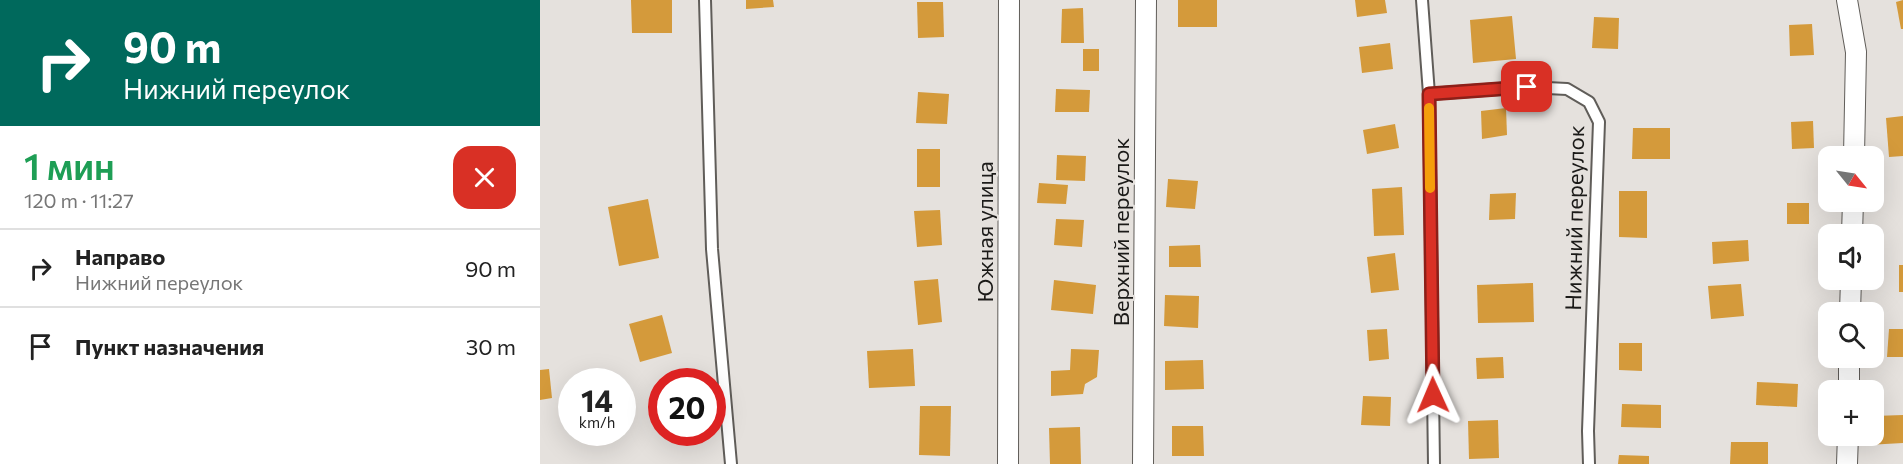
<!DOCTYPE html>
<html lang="ru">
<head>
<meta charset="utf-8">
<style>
  :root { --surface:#fff; --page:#f2f2f2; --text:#222; --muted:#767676; --line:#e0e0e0 }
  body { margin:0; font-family:Commissioner,sans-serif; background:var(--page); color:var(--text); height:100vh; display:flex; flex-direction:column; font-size:22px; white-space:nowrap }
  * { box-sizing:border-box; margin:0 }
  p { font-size:20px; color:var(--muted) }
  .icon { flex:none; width:33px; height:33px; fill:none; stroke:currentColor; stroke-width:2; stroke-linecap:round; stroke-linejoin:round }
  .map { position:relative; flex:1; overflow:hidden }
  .sheet { display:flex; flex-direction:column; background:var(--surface); width:540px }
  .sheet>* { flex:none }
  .guide { background:#00695c; color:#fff; overflow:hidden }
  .needle { width:39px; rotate:120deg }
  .tools { position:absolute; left:1278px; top:146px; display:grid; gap:12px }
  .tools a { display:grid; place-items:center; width:66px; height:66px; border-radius:12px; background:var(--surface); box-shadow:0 6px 24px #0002; font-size:30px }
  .speed { position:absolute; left:18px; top:368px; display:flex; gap:12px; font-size:30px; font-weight:700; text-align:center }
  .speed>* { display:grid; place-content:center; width:78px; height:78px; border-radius:50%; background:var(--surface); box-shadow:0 6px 24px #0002; line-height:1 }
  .speed small { font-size:15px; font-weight:400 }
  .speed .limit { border:9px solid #d22; background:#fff; color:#111 }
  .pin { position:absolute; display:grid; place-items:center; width:51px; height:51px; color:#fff; margin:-26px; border-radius:12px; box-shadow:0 3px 9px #0006 }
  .me { position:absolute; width:66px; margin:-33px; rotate:359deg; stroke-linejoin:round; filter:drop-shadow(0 0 4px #0008) }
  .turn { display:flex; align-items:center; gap:21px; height:126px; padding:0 24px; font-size:27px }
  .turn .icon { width:78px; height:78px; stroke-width:2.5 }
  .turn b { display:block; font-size:42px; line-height:51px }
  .round { display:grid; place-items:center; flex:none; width:63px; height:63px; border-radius:18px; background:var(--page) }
  .overview { display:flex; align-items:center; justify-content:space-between; height:102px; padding:0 24px }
  h1 { font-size:36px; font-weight:600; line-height:45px; color:#1e9e55 }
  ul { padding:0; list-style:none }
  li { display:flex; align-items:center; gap:18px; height:78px; padding:0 24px; border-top:2px solid var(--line) }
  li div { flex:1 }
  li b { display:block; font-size:22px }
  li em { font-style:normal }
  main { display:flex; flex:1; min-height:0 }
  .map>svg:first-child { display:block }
</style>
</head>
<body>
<main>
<section class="sheet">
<div class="guide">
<div class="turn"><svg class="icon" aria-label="right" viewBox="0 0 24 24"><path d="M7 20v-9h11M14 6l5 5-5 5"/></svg><div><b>90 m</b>Нижний переулок</div></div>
</div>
<div class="overview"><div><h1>1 мин</h1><p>120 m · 11:27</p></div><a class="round" style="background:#d93025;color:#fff"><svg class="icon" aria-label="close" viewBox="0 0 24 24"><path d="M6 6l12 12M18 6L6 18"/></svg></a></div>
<ul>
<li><svg class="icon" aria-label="right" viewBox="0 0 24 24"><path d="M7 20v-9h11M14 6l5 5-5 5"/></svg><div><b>Направо</b><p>Нижний переулок</p></div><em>90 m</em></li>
<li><svg class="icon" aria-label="arrive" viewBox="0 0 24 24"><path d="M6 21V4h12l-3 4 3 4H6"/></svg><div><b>Пункт назначения</b></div><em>30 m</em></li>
</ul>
</section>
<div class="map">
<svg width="1363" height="464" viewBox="0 0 1363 464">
  <rect width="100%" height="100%" fill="#e5e1dd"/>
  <g fill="#d49a3b">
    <path d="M 91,0 L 132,0 L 132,33 L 92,33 Z"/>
    <path d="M 206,0 L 233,0 L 234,7 L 206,9 Z"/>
    <rect x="638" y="0" width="39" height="27"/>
    <path d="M 815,0 L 845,0 L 847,13 L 817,17 Z"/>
    <path d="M 1363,0 L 1363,29 L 1361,29 L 1356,2 Z"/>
    <path d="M 377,2 L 403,2 L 404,37 L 378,38 Z"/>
    <path d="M 543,8 L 544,43 L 521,43 L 522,9 Z"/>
    <path d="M 972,16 L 976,59 L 933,63 L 930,20 Z"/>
    <path d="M 1054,17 L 1079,18 L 1078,49 L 1052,48 Z"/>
    <path d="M 1272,24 L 1274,55 L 1250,56 L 1249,25 Z"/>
    <path d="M 850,43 L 853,69 L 822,73 L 819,47 Z"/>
    <rect x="543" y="49" width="16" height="22"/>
    <path d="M 516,89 L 550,90 L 549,112 L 515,112 Z"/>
    <path d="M 378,92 L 409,94 L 407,124 L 376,123 Z"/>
    <path d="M 966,108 L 967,135 L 942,139 L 941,111 Z"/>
    <path d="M 1363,116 L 1363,156 L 1349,157 L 1346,118 Z"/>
    <path d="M 1273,121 L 1274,148 L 1252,149 L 1251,122 Z"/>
    <path d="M 855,124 L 859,148 L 827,154 L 823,130 Z"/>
    <path d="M 1093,128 L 1130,128 L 1130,159 L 1092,159 Z"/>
    <rect x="377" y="149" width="23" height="38"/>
    <path d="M 517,155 L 546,156 L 545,181 L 516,180 Z"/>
    <path d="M 628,179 L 658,181 L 655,209 L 626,207 Z"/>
    <path d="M 499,183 L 528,185 L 526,204 L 497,203 Z"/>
    <path d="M 862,187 L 864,235 L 834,236 L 832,189 Z"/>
    <path d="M 1079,191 L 1107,191 L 1107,238 L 1079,237 Z"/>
    <path d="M 976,193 L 975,219 L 949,220 L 950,194 Z"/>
    <path d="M 108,199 L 119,258 L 79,266 L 68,207 Z"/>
    <rect x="1247" y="203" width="22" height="21"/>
    <path d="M 400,210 L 402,245 L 377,247 L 374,211 Z"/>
    <path d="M 516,219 L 544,220 L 542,247 L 514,245 Z"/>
    <path d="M 1208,240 L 1209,261 L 1173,264 L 1172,242 Z"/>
    <path d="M 660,245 L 661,267 L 629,267 L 629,246 Z"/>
    <path d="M 855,253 L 859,290 L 831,293 L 827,257 Z"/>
    <rect x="1359" y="265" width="4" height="27"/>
    <path d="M 398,279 L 402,322 L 378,325 L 374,281 Z"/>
    <path d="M 514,280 L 556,285 L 553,314 L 511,310 Z"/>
    <path d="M 993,283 L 994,322 L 938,323 L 937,285 Z"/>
    <path d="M 1201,284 L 1204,316 L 1171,319 L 1168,286 Z"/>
    <path d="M 625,295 L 659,296 L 658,328 L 624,326 Z"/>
    <path d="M 122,315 L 132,353 L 100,362 L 89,324 Z"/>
    <path d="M 847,329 L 849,359 L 829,361 L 827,330 Z"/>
    <path d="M 1349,329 L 1363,329 L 1363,357 L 1347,357 Z"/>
    <path d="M 1079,343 L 1102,343 L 1102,371 L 1079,370 Z"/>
    <path d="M 373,349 L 375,386 L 329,388 L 327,351 Z"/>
    <path d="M 531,349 L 559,350 L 557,377 L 545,384 L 543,394 L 511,396 L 511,371 L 530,370 Z"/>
    <path d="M 963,357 L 964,378 L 937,379 L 936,358 Z"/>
    <path d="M 663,360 L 664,389 L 625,390 L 625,361 Z"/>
    <path d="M 9,369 L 12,398 L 0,400 L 0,370 Z"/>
    <path d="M 1217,382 L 1258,384 L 1257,407 L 1216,405 Z"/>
    <path d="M 823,396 L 851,397 L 850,426 L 821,425 Z"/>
    <path d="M 1082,404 L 1121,405 L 1121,428 L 1081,427 Z"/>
    <path d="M 380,406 L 411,406 L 410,456 L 379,455 Z"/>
    <path d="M 1363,415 L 1363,443 L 1327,445 L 1326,435 L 1334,435 L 1334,416 Z"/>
    <path d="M 958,420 L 959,458 L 929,459 L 928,421 Z"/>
    <path d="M 632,426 L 663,426 L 664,456 L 632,456 Z"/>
    <path d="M 540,427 L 541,464 L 510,464 L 509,428 Z"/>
    <path d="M 1191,442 L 1228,442 L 1228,464 L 1190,464 Z"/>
    <path d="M 1079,455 L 1109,456 L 1109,464 L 1078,464 Z"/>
  </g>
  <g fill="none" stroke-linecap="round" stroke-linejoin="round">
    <defs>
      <g id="service">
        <path d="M 165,0 L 172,249 L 191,464"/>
        <path d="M 882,0 L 889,94 L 894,464"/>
        <path d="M 889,94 L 987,87 L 1027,89 L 1049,102 L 1059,122 L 1048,431 L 1049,464"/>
      </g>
      <g id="minor">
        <path d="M 1307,0 L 1316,52 L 1314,156"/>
        <path d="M 1312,234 L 1313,201"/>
        <path d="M 1310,312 L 1311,279"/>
        <path d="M 1309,390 L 1309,357"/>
        <path d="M 468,464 L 469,0"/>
        <path d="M 603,464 L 606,0"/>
        <path d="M 1307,464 L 1308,435"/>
      </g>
    </defs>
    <use href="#service" stroke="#605d59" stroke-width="14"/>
    <use href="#minor" stroke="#605d59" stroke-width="22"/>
    <use href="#service" stroke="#fff" stroke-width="10"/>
    <use href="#minor" stroke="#fff" stroke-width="20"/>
  </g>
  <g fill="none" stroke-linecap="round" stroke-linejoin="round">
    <defs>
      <path id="route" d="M 893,395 L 889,94 L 987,87"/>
    </defs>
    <use href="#route" stroke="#8d1f18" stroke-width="15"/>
    <use href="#route" stroke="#d93025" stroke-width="10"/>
    <path stroke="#f59e0b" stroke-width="10" d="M 889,108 L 890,188"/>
  </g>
  <g text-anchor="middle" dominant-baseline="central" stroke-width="4.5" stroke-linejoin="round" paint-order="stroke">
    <g font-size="22" fill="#1b1a18" stroke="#e5e1dd">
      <text transform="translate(1034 218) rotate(-89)">Нижний переулок</text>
      <text transform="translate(444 232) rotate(-90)">Южная улица</text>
      <text transform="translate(580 232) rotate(-90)">Верхний переулок</text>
    </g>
  </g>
</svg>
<div class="tools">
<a><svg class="needle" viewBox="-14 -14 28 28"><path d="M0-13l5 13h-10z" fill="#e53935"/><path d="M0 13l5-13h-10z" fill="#767676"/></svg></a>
<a><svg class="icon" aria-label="sound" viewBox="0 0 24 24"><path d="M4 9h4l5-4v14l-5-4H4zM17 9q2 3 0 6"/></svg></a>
<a><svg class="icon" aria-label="search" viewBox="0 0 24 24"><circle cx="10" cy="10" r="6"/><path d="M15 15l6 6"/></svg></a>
<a>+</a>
</div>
<div class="speed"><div>14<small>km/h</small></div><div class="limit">20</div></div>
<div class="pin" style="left:987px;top:87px;background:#d93025"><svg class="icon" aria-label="arrive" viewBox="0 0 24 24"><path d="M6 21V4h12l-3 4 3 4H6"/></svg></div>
<svg class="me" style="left:893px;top:395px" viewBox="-20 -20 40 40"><path d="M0-17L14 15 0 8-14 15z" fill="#d93025" stroke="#fff" stroke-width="4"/></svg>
</div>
</main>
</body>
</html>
